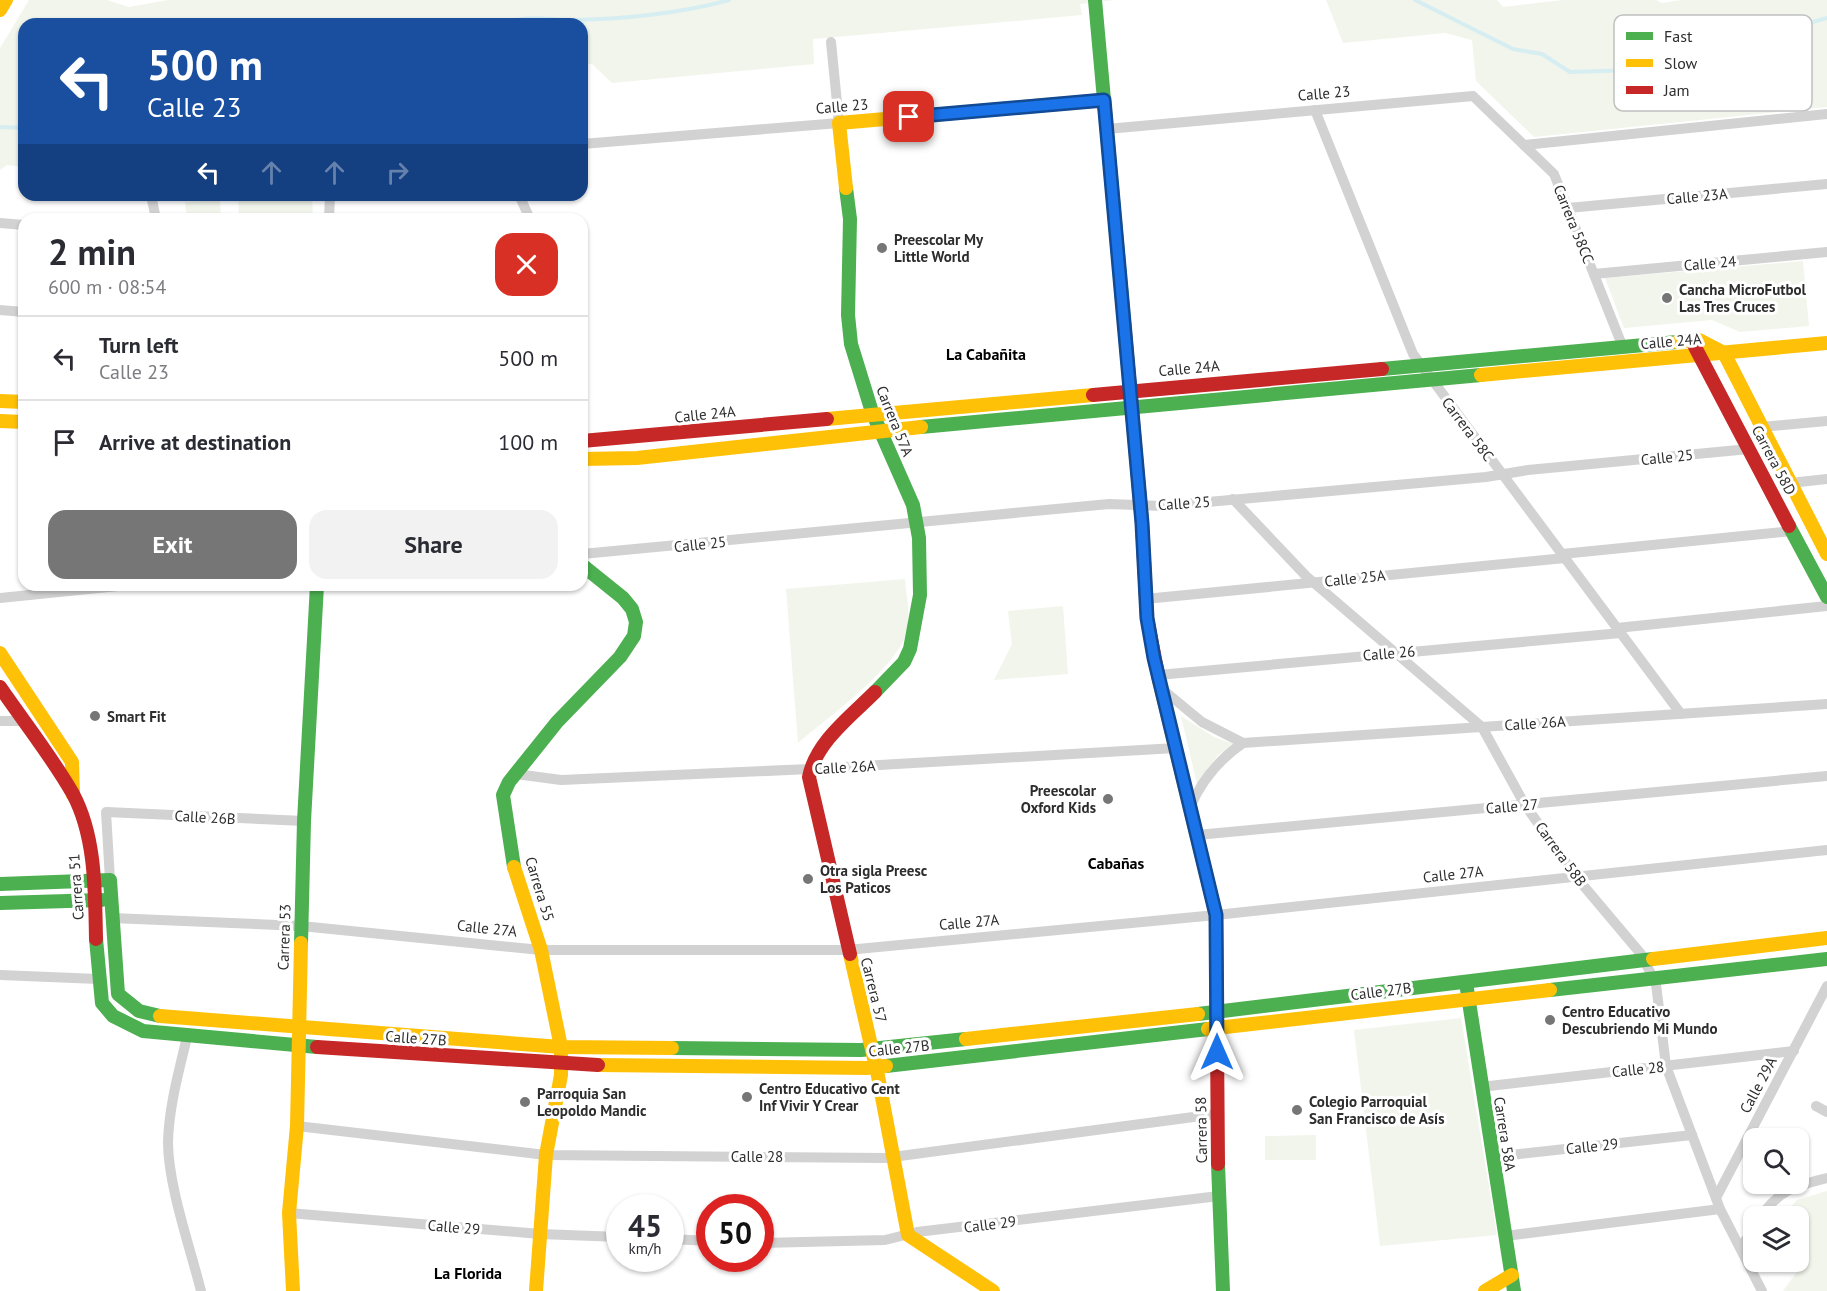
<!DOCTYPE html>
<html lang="en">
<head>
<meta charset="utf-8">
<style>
  :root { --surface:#fff; --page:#f2f2f3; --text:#2b2b33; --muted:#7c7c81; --line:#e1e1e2; --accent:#767676 }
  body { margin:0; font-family:"PT Sans",sans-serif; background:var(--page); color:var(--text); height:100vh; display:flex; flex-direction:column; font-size:22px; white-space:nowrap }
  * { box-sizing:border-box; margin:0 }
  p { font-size:20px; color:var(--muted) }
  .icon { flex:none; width:33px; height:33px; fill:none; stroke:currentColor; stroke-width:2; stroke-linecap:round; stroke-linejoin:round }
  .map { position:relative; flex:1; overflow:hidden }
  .drawer { position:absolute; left:18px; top:213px; width:570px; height:378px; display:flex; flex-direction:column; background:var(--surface); border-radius:18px; box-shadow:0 2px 4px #0004 }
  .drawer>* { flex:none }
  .guide { position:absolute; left:18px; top:18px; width:570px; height:183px; border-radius:18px; box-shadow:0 2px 4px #0004; background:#1a4fa0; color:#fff; overflow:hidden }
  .controls { position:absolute; left:1743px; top:1128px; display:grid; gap:12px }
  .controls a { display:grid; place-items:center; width:66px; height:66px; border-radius:12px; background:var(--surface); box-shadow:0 2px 4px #0004; font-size:30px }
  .speed { position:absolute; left:606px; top:1194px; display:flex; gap:12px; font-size:30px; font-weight:700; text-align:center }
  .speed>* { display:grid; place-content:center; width:78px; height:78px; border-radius:50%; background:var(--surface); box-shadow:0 2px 4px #0004; line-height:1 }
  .speed small { font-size:15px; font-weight:400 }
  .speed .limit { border:9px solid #d22; background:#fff; color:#111 }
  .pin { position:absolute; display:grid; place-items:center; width:51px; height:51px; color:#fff; margin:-26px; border-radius:12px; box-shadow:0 3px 9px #0006 }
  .me { position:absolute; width:66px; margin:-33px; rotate:0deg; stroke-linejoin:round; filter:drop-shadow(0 0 4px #0008) }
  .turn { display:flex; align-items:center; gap:21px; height:126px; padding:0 30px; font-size:27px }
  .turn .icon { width:78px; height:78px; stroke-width:2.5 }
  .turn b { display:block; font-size:42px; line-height:51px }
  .lanes { display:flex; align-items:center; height:57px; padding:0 30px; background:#0003; justify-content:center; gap:30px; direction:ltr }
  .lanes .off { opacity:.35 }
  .round { display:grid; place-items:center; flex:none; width:63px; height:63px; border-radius:18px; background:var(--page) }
  .overview { display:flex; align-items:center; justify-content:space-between; height:102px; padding:0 30px }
  h1 { font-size:36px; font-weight:700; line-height:45px }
  .action { display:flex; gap:12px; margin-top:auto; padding:12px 30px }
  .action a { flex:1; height:69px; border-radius:18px; background:var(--accent); color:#fff; font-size:24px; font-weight:700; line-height:69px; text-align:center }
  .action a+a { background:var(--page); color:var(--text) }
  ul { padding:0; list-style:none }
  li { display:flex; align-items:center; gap:18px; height:84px; padding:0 30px; border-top:2px solid var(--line) }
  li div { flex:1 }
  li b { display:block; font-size:22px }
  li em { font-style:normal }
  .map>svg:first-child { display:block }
</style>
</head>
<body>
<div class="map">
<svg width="1827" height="1291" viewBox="0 0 1827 1291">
  <rect width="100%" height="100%" fill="#fff"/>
  <g fill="#f2f5eb">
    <path d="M 29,0 L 107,0 L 129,7 L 168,0 L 1115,0 L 1080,4 L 1082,15 L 813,39 L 814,64 L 612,83 L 592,64 L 582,65 L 582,24 L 24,24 L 24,167 L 7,165 L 0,170 L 0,48 Z"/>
    <path d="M 1326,0 L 1497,0 L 1503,7 L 1563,0 L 1656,0 L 1662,3 L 1681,0 L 1827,0 L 1827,107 L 1534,137 L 1476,81 L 1472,40 L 1445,33 L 1343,43 Z"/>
    <path d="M 238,195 L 312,195 L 313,219 L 239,219 Z"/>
    <path d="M 220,200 L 221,219 L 187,219 L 185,202 Z"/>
    <path d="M 1803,261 L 1809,326 L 1740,332 L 1712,320 L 1624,328 L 1605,278 Z"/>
    <path d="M 905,579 C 906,596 911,614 907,630 C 900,666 826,719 798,743 L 786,589 Z"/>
    <path d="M 1063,606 L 1068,674 L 994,680 L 1012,644 L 1008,611 Z"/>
    <path d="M 1181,716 L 1214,737 L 1234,744 L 1218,755 L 1197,784 Z"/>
    <path d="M 1461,1018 L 1497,1235 L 1380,1246 L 1354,1030 Z"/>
    <path d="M 1316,1135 L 1316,1160 L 1265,1160 L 1265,1136 Z"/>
    <path d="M 1827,1191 L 1827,1291 L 1783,1291 L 1804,1262 L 1799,1258 L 1798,1216 L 1783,1216 L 1797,1200 Z"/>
  </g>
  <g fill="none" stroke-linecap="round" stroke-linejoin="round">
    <g stroke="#d6edf2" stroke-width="4">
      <path d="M 1415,0 L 1513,49 L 1542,54 L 1570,72 L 1635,70 L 1660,64 L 1696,88 L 1738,69 L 1781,31 L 1827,18"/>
      <path d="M 498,24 C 531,14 544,20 576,20 C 623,19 683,13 729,0"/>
      <path d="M 0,127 L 24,128"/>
    </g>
    <g stroke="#d2d2d2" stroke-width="10">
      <path d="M 1315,110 L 1413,354 L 1681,714"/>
      <path d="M 1107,129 L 1473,96 L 1554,174 L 1622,345"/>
      <path d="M 582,144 L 839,123 L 831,42"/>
      <path d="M 1524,145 L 1827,114"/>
      <path d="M 151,195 L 156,219"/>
      <path d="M 519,195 L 530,219"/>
      <path d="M 1568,208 L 1827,184"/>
      <path d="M 329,219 L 330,195"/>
      <path d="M 0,223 L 24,225"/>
      <path d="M 1594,274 L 1827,252"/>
      <path d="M 0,310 L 24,312"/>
      <path d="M 582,346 L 582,350"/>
      <path d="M 1762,427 L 1827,421"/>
      <path d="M 1790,483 L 1827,479"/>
      <path d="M 1233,499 L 1306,576 L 1482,727 L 1525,805 L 1577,878 L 1641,954 L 1656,984 L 1666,1066 L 1720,1209 L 1762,1291"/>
      <path d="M 582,554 L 1109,504 L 1163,506 L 1486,477 L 1528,470 L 1749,449"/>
      <path d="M 1562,554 L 1792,531"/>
      <path d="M 0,598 L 128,585"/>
      <path d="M 1145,599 L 1565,558"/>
      <path d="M 1617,628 L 1827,606"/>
      <path d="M 1158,675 L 1621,633"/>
      <path d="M 1162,689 L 1202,722 L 1243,743 L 1827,704"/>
      <path d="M 0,721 L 23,721"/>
      <path d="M 516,774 L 561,780 L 810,769 L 1176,748"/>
      <path d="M 1190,807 C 1202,780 1218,760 1243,743"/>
      <path d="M 1197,835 L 1827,776"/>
      <path d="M 110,880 L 106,812 L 304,821"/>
      <path d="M 112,918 L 301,926 L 541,950 L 847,950 L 1216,915 L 1827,850"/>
      <path d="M 0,975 L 98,979"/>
      <path d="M 187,1037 C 179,1071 169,1106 168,1142 C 168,1185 190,1247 201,1291"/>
      <path d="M 1481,1087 L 1794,1051"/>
      <path d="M 1816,1106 L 1827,1112"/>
      <path d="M 297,1126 L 546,1155 L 885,1158 L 1216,1114"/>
      <path d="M 1492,1157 L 1692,1135"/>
      <path d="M 1716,1198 L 1827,986"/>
      <path d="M 289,1213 L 540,1234 L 620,1237"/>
      <path d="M 1761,1216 C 1780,1189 1796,1186 1827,1178"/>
      <path d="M 1505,1236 L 1720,1209"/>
      <path d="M 670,1239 L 710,1241"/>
      <path d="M 760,1243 L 885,1240 L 917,1232 L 1219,1196"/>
      <path d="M 1741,1247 L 1754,1228"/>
    </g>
    <g stroke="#4caf50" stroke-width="14">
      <path d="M 1095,0 L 1124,321"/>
      <path d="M 846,188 L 850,219 L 848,315 L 851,344 L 872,412 L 913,505 L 919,538 L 920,595 L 910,649 L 904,662 L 875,692"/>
      <path d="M 1382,369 L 1677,342"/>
      <path d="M 921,427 L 1481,375"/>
      <path d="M 1789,526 L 1827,597"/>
      <path d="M 514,867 L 503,795 L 509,782 L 557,722 L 620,657 L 634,636 L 636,622 L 632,609 L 623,598 L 582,565"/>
      <path d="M 0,884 L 110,880 L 118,994 L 139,1011 L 160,1016"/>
      <path d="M 0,903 L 102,900"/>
      <path d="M 96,939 L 102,1003 L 113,1016 L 143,1031 L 317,1047"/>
      <path d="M 301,943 L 304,821 L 317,585"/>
      <path d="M 1467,989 L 1514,1291"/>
      <path d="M 1550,990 L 1827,959"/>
      <path d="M 1198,1014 L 1653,959"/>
      <path d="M 672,1048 L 861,1050 L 966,1039"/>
      <path d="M 886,1066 L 1208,1029"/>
      <path d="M 1218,1164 L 1223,1291"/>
    </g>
    <g stroke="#ffc107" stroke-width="14">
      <path d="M 0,10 L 6,0"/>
      <path d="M 846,188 L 839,123 L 1104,100"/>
      <path d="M 1677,342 L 1699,340 L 1724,353 L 1827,554"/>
      <path d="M 1481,375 L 1827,343"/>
      <path d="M 0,401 L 24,402"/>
      <path d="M 827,419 L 1093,395"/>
      <path d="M 0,421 L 24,422"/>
      <path d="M 582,459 L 637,458 L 921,427"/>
      <path d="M 0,653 L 72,762 L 73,795"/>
      <path d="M 1159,680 L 1216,915"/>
      <path d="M 514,867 L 541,950 L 561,1047 L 561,1075 L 546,1155 L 536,1291"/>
      <path d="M 850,954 L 878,1076 L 908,1235 L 993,1291"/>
      <path d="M 1653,959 L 1827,938"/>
      <path d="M 160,1016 L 561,1047 L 672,1048"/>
      <path d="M 1208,1029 L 1550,990"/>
      <path d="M 966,1039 L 1198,1014"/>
      <path d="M 598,1065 L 866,1068 L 886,1066"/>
      <path d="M 293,1291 L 289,1213 L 297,1126 L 301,943"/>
      <path d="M 1485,1291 L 1512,1275"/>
    </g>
    <g stroke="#c62828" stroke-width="14">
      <path d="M 1124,321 L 1142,523 L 1147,618 L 1159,680"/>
      <path d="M 1695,347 L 1789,526"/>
      <path d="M 1093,395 L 1382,369"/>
      <path d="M 582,441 L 827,419"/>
      <path d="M 0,687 C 24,722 52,757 73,794 C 96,837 95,892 96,939"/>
      <path d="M 1216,915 L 1218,1164"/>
      <path d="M 850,954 L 809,777 C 816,742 850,717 875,692"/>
      <path d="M 317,1047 L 598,1065"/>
    </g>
  </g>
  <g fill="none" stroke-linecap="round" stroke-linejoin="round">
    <defs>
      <path id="route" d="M 909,117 L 1104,100 L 1142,523 L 1147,618 L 1154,658 L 1216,915 L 1217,1052"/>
    </defs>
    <use href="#route" stroke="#114b97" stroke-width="15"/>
    <use href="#route" stroke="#1a73e8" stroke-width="10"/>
  </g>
  <g fill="#767676" stroke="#fff" stroke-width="2">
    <circle cx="882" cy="248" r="6"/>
    <circle cx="1667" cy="298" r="6"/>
    <circle cx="95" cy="716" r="6"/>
    <circle cx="1108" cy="799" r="6"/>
    <circle cx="808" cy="879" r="6"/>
    <circle cx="1550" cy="1020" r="6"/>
    <circle cx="747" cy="1097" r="6"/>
    <circle cx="525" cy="1102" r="6"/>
    <circle cx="1297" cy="1110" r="6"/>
  </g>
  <g text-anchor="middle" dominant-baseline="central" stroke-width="6" stroke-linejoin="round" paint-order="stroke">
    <g font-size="15" fill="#2d2d2d" stroke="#fff">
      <text transform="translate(1324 93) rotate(-5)">Calle 23</text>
      <text transform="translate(842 106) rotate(-5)">Calle 23</text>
      <text transform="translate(1697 196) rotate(-5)">Calle 23A</text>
      <text transform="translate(1574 224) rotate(68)">Carrera 58CC</text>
      <text transform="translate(1710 263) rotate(-5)">Calle 24</text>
      <text transform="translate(1671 341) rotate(-5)">Calle 24A</text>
      <text transform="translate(1189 368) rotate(-5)">Calle 24A</text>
      <text transform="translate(705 414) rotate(-6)">Calle 24A</text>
      <text transform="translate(895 421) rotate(68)">Carrera 57A</text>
      <text transform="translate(1468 429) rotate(53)">Carrera 58C</text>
      <text transform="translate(1667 457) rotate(-6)">Calle 25</text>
      <text transform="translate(1774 460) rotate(62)">Carrera 58D</text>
      <text transform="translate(1184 503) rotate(-4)">Calle 25</text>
      <text transform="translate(700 544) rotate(-6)">Calle 25</text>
      <text transform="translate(1355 578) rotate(-6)">Calle 25A</text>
      <text transform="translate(1389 653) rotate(-5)">Calle 26</text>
      <text transform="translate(1535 723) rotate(-4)">Calle 26A</text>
      <text transform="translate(845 767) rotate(-3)">Calle 26A</text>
      <text transform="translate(1512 806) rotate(-5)">Calle 27</text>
      <text transform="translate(205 817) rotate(3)">Calle 26B</text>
      <text transform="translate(1561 854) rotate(54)">Carrera 58B</text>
      <text transform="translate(1453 874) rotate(-6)">Calle 27A</text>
      <text transform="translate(76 887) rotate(-94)">Carrera 51</text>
      <text transform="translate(540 889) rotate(73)">Carrera 55</text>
      <text transform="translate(969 922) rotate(-5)">Calle 27A</text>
      <text transform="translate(487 928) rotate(6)">Calle 27A</text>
      <text transform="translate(284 937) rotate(-88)">Carrera 53</text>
      <text transform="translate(874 990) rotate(76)">Carrera 57</text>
      <text transform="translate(1381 991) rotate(-7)">Calle 27B</text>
      <text transform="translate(416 1038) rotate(4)">Calle 27B</text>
      <text transform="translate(899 1048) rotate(-6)">Calle 27B</text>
      <text transform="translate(1638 1069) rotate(-6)">Calle 28</text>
      <text transform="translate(1758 1085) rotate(-62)">Calle 29A</text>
      <text transform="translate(1201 1130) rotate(-91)">Carrera 58</text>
      <text transform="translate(1505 1134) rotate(81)">Carrera 58A</text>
      <text transform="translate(1592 1146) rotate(-6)">Calle 29</text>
      <text x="757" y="1156">Calle 28</text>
      <text transform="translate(990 1224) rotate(-7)">Calle 29</text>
      <text transform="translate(454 1227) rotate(5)">Calle 29</text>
    </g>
    <g font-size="15" font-weight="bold" fill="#2d2d2d" stroke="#fff" text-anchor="start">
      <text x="894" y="239">Preescolar My<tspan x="894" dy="17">Little World</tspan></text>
      <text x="1679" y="289">Cancha MicroFutbol<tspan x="1679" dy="17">Las Tres Cruces</tspan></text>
      <text x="107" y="716">Smart Fit</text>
      <text x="1096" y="790" text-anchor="end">Preescolar<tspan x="1096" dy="17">Oxford Kids</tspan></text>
      <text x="820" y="870">Otra sigla Preesc<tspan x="820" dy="17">Los Paticos</tspan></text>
      <text x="1562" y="1011">Centro Educativo<tspan x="1562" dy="17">Descubriendo Mi Mundo</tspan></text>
      <text x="759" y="1088">Centro Educativo Cent<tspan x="759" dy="17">Inf Vivir Y Crear</tspan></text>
      <text x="537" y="1093">Parroquia San<tspan x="537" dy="17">Leopoldo Mandic</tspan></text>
      <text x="1309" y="1101">Colegio Parroquial<tspan x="1309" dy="17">San Francisco de Asís</tspan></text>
    </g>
    <g font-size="16" font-weight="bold" fill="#000" stroke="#fff">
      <text x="986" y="354">La Cabañita</text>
      <text x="1116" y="863">Cabañas</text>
      <text x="468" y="1273">La Florida</text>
    </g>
  </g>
  <rect x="1614" y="15" width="198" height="96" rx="9" fill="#fff" stroke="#c0c0c0" stroke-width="1.5"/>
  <rect x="1626" y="32" width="27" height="8" fill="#4caf50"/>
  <rect x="1626" y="59" width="27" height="8" fill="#ffc107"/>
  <rect x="1626" y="86" width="27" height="8" fill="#c62828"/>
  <g font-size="16" fill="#2d2d2d">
    <text x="1664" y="42">Fast</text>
    <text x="1664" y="69">Slow</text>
    <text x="1664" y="96">Jam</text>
  </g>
</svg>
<div class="controls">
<a><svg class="icon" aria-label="search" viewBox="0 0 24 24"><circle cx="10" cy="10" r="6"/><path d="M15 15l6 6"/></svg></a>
<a><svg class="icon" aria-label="layers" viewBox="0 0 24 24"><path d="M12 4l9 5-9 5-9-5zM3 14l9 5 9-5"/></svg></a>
</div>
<div class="speed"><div>45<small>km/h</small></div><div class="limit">50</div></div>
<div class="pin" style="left:909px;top:117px;background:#d93025"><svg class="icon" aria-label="arrive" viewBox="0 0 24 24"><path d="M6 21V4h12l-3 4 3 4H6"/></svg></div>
<svg class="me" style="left:1217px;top:1052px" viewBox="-20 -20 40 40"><path d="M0-17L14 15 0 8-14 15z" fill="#1a73e8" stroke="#fff" stroke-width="4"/></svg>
<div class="guide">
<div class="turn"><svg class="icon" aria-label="left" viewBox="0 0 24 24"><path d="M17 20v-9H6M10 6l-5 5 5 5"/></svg><div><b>500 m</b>Calle 23</div></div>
<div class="lanes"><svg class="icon" aria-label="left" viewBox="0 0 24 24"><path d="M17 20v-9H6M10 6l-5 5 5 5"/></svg><svg class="icon off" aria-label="ahead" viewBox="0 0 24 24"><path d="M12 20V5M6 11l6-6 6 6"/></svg><svg class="icon off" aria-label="ahead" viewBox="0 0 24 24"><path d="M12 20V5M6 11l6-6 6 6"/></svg><svg class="icon off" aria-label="right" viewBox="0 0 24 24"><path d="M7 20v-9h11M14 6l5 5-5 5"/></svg></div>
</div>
<section class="drawer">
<div class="overview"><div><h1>2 min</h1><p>600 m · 08:54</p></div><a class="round" style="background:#d93025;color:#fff"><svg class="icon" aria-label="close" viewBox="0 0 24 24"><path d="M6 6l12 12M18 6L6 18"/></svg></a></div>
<ul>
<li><svg class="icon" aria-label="left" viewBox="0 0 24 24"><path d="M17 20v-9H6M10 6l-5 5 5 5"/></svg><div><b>Turn left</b><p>Calle 23</p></div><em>500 m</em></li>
<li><svg class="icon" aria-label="arrive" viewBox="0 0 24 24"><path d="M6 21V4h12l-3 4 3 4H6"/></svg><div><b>Arrive at destination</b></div><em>100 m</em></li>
</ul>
<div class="action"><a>Exit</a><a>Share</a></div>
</section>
</div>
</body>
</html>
